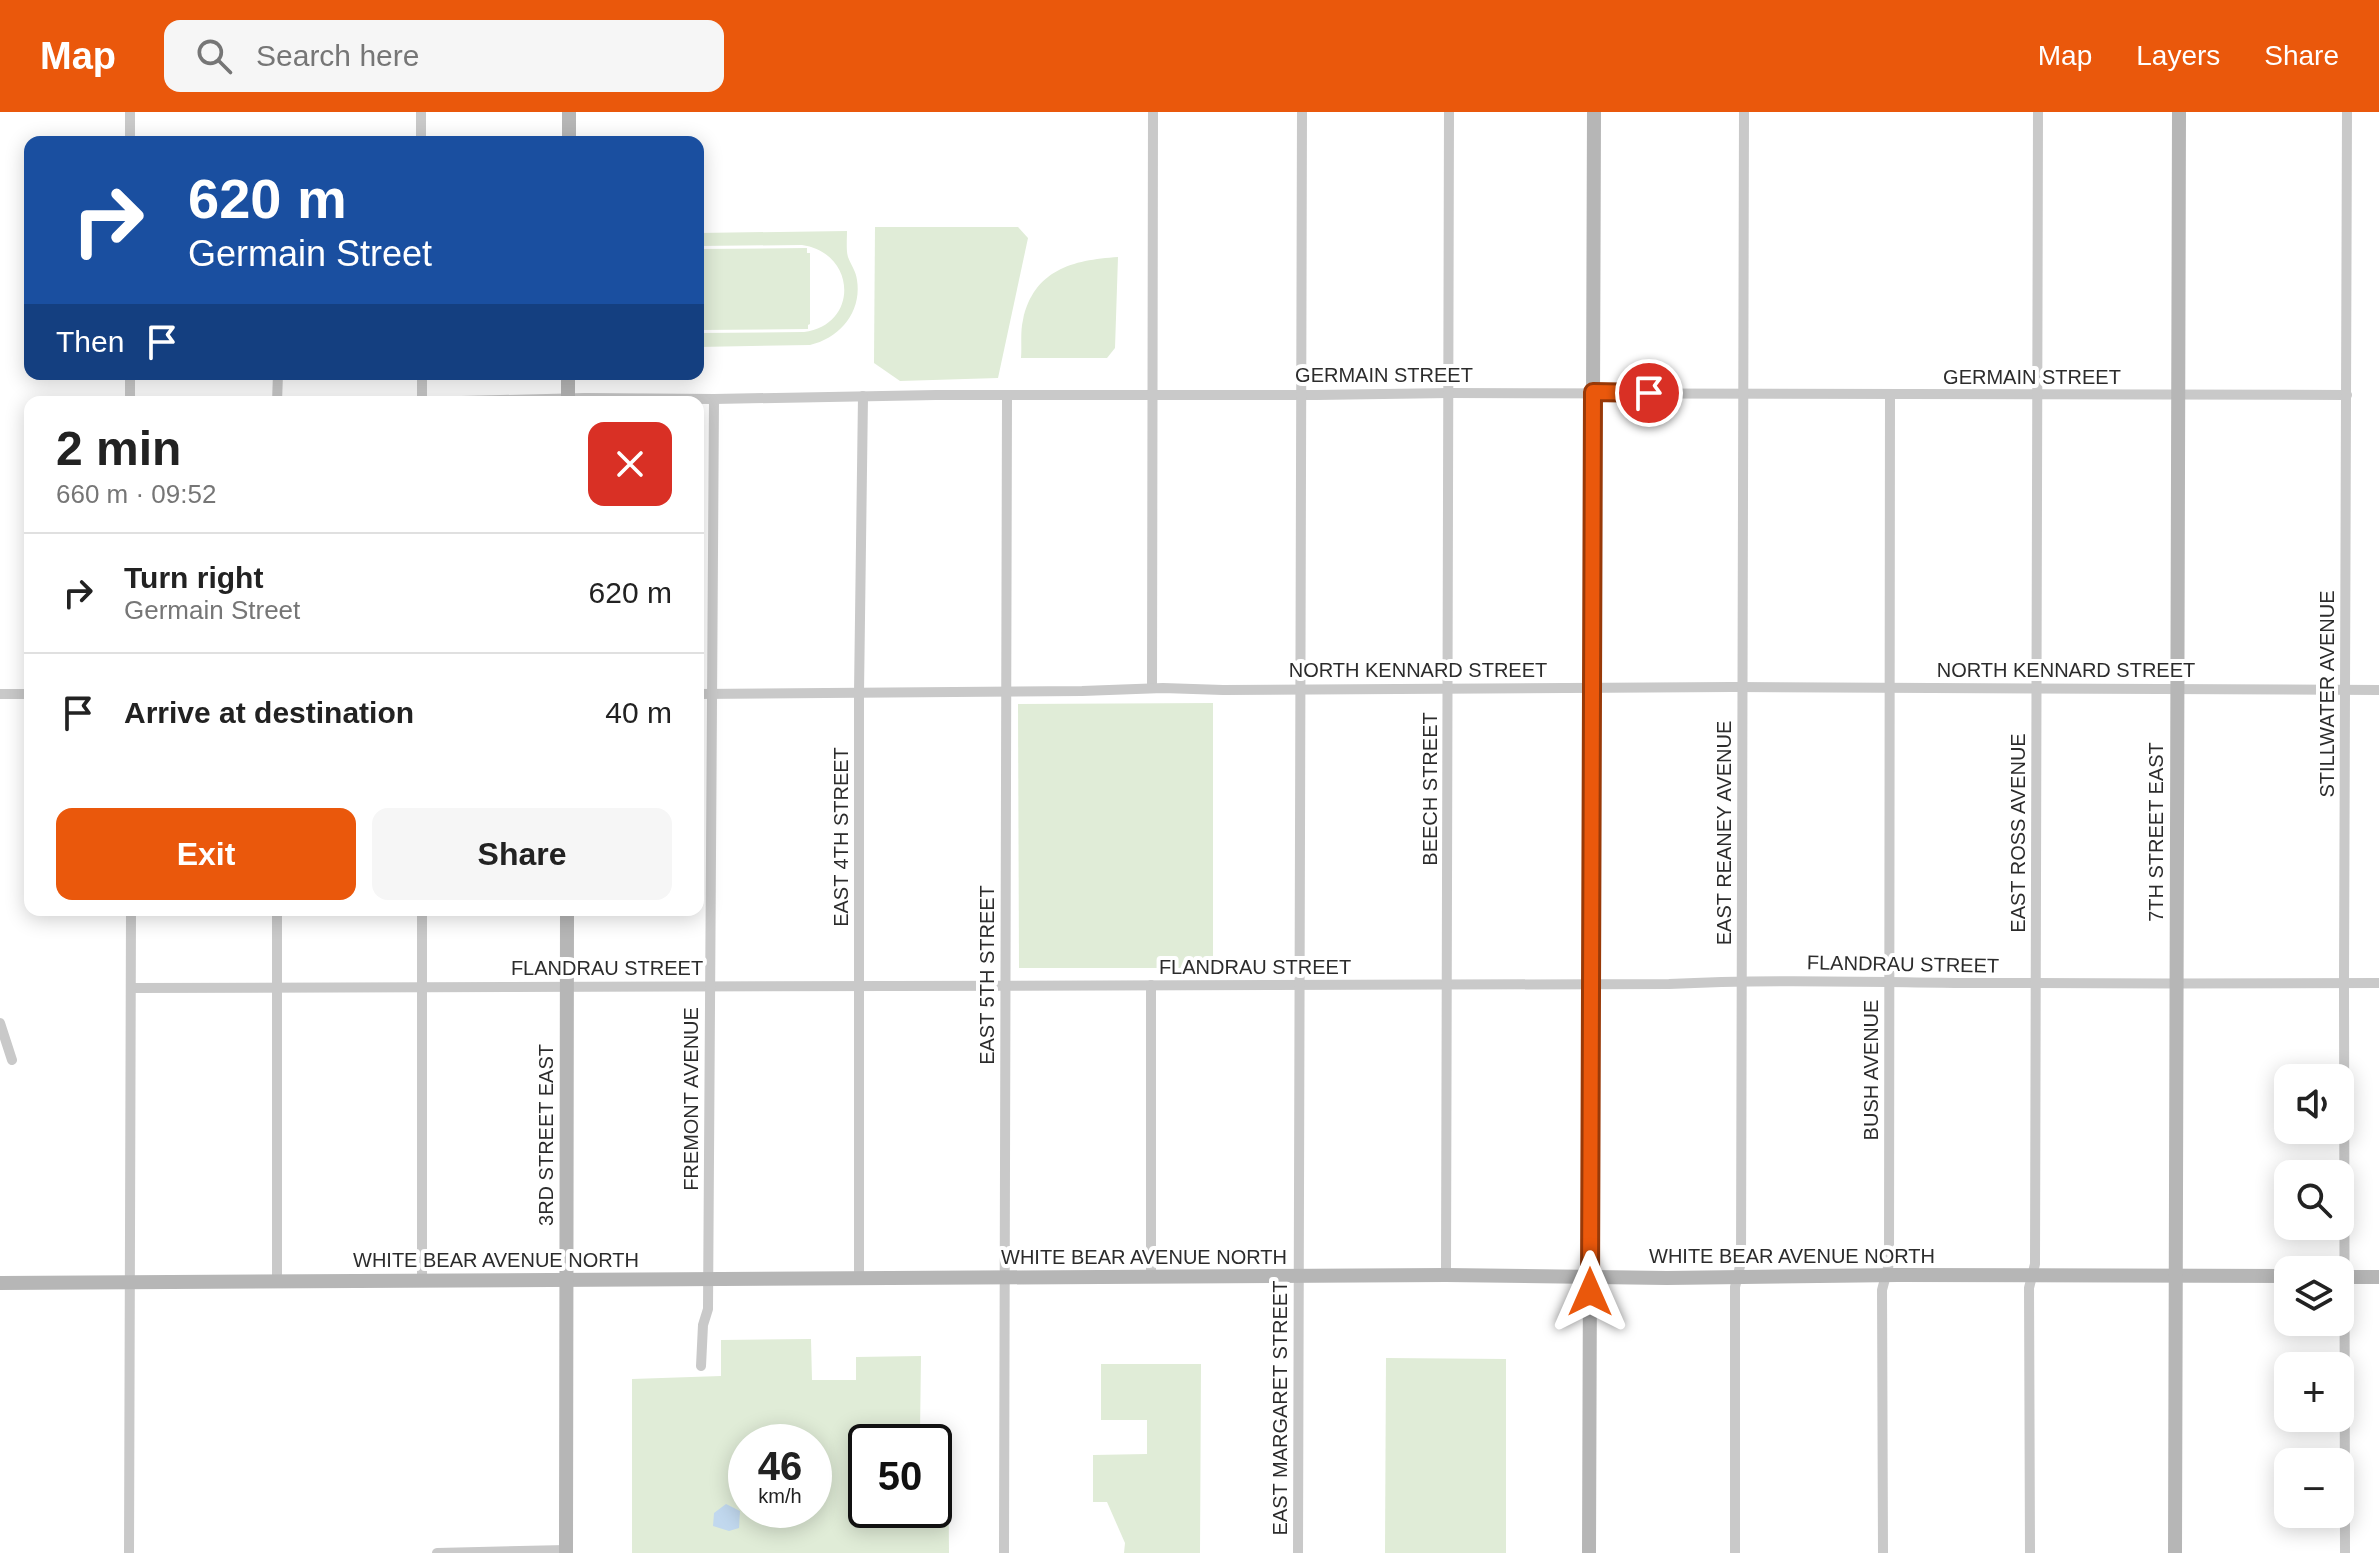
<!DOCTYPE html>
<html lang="en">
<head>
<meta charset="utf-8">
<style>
  :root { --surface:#fff; --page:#f6f6f6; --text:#222; --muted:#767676; --line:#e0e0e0; --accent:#ea580c }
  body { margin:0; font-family:Arial,sans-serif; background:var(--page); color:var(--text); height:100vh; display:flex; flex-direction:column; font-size:30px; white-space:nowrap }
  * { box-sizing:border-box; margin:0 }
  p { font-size:26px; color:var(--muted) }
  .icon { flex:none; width:44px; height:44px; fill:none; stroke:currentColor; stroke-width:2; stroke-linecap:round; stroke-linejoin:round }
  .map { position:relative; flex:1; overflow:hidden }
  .details { position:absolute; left:24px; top:284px; width:680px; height:520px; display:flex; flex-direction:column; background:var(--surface); border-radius:16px; box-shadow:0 4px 20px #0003 }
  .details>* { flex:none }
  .hud { position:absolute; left:24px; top:24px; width:680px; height:244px; border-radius:16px; box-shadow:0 4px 20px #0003; background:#1a4fa0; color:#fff; overflow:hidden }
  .tools { position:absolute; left:2274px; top:952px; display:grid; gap:16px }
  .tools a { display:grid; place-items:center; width:80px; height:80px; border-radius:16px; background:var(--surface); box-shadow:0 4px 20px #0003; font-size:40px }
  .speed { position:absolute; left:728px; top:1312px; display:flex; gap:16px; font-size:40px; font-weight:700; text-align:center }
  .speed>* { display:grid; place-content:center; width:104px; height:104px; border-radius:50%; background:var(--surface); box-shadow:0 4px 20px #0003; line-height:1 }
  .speed small { font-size:20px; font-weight:400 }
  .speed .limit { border:4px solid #111; border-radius:12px; background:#fff; color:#111 }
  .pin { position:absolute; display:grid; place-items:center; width:68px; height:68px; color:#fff; margin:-34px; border:4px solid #fff; border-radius:50%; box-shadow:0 2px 8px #0007 }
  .me { position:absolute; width:88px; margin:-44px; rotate:0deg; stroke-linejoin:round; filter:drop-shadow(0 0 6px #0008) }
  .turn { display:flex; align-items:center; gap:28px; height:168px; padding:0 32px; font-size:36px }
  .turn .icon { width:104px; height:104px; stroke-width:2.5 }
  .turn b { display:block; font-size:56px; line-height:68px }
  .then { display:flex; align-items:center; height:76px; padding:0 32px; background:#0003; gap:16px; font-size:30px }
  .round { display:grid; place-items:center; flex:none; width:84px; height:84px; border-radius:16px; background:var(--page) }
  .headline { display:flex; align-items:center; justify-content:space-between; height:136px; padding:0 32px }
  h1 { font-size:48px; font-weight:700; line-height:60px }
  .primary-button { display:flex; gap:16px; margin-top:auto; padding:16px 32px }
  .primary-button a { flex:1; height:92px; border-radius:16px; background:var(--accent); color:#fff; font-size:32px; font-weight:700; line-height:92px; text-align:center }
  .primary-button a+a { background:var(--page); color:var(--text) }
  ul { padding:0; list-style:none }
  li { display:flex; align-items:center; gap:24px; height:120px; padding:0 32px; border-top:2px solid var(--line) }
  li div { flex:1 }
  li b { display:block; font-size:30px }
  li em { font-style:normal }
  header { display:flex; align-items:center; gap:48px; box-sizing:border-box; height:112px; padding:0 40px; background:var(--accent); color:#fff }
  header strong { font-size:38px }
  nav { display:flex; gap:44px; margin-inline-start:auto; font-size:28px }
  .search { width:560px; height:72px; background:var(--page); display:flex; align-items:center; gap:20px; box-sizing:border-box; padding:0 28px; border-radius:16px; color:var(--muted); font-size:30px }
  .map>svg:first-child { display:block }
</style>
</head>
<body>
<header>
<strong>Map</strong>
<div class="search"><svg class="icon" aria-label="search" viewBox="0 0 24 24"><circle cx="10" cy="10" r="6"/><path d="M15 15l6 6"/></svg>Search here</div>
<nav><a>Map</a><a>Layers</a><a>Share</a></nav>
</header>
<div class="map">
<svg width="2379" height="1441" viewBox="0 0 2379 1441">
  <rect width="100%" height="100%" fill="#fff"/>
  <g fill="#e0ecd7" fill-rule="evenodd">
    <path d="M 875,115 L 1018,115 L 1028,126 L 998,266 L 900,269 L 874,251 Z"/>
    <path d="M 847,119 C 847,127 846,138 848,145 C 851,153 856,159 857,168 C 862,200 840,226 810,233 L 698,235 L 698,221 L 804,220 C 859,213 857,141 802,133 L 698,134 L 698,121 Z"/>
    <path d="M 807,136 L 807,141 L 810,141 L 810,212 L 808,213 L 808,217 L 698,218 L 698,137 Z"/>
    <path d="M 1118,145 L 1115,236 L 1107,246 L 1021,246 C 1022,234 1020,220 1023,208 C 1034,158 1072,148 1118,145 Z"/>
    <path d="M 1213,591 L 1213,856 L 1019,856 L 1018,592 Z"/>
    <path d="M 811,1227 L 812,1268 L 856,1268 L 856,1245 L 921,1244 L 920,1321 L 948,1323 L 949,1441 L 632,1441 L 632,1267 L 721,1264 L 721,1228 ZM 746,1330 L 814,1330 L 814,1398 L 746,1398 ZM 866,1330 L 934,1330 L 934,1398 L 866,1398 Z"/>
    <path d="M 1386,1246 L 1506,1247 L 1506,1441 L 1385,1441 Z"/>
    <path d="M 1101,1252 L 1201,1252 L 1200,1441 L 1124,1441 L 1125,1431 L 1107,1390 L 1093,1390 L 1093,1343 L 1147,1342 L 1147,1308 L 1101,1308 Z"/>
  </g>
  <path fill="#c1d8ee" d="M 726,1392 L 740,1399 L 739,1416 L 729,1419 L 713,1414 L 714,1401 Z"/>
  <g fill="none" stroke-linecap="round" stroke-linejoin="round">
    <g stroke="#c9c9c9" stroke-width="10">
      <path d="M 130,0 L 130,30"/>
      <path d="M 421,0 L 421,30"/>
      <path d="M 130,262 L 130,290"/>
      <path d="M 422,262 L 422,290"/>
      <path d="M 277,290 L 278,262"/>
      <path d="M 422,290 L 585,286 L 714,287 L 936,283 L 1317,283 L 1449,281 L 2347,283"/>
      <path d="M 1152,576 L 1153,0"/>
      <path d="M 0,582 L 30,582"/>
      <path d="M 698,582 L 1082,579 L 1163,576 L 1223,578 L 1732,575 L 2379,578"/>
      <path d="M 422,798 L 422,1169"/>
      <path d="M 1151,873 L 1151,1166"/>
      <path d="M 131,876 L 1669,872 C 1768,867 1867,870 1966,871 C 2104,872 2241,871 2379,871"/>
      <path d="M 0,911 L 12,948"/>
      <path d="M 1446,1163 L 1449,0"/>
      <path d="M 859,1165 L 859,580 L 863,284"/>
      <path d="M 277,1170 L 277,798"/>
      <path d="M 701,1254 L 703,1213 L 708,1197 L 714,287"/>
      <path d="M 129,1441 L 131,798"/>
      <path d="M 437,1441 L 566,1438"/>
      <path d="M 1004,1441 L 1007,284"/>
      <path d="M 1298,1441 L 1302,0"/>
      <path d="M 1735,1441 L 1735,1175 L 1741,1150 L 1744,0"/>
      <path d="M 1883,1441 L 1882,1178 L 1889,1152 L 1890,282"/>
      <path d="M 2030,1441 L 2029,1176 L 2035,1152 L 2038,0"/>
      <path d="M 2345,1441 L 2344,871 L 2347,0"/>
    </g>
    <g stroke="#b6b6b6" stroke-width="14">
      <path d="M 569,30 L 569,0"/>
      <path d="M 568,290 L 568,262"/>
      <path d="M 2340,1165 L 2379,1165"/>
      <path d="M 0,1171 L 1446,1163 L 1667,1166 L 1898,1163 L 2288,1164"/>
      <path d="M 566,1441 L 567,798"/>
      <path d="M 1589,1441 L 1594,0"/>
      <path d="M 2175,1441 L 2179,0"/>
    </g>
  </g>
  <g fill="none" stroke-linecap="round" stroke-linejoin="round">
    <defs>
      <path id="route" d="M 1590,1180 L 1593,280 L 1649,281"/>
    </defs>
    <use href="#route" stroke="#983908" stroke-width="20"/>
    <use href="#route" stroke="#ea580c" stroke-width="14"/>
  </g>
  <g text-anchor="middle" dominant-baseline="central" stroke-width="8" stroke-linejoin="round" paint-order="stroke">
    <g font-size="20" fill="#2c2c2c" stroke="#fff">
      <text x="1384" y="263">GERMAIN STREET</text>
      <text x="2032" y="265">GERMAIN STREET</text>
      <text x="1418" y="558">NORTH KENNARD STREET</text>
      <text x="2066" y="558">NORTH KENNARD STREET</text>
      <text transform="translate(2327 582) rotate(-90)">STILLWATER AVENUE</text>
      <text transform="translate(1430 677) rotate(-90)">BEECH STREET</text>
      <text transform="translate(2156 720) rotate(-90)">7TH STREET EAST</text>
      <text transform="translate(1724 721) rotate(-90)">EAST REANEY AVENUE</text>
      <text transform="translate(2018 721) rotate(-90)">EAST ROSS AVENUE</text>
      <text transform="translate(841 725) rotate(-90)">EAST 4TH STREET</text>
      <text transform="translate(1903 852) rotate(1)">FLANDRAU STREET</text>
      <text x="1255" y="855">FLANDRAU STREET</text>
      <text x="607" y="856">FLANDRAU STREET</text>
      <text transform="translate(987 863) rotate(-90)">EAST 5TH STREET</text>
      <text transform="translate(1871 958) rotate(-90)">BUSH AVENUE</text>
      <text transform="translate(691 987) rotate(-90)">FREMONT AVENUE</text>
      <text transform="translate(546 1023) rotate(-90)">3RD STREET EAST</text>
      <text x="1792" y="1144">WHITE BEAR AVENUE NORTH</text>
      <text x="1144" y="1145">WHITE BEAR AVENUE NORTH</text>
      <text x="496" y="1148">WHITE BEAR AVENUE NORTH</text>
      <text transform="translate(1280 1296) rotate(-90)">EAST MARGARET STREET</text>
    </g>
  </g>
</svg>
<div class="tools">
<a><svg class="icon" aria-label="sound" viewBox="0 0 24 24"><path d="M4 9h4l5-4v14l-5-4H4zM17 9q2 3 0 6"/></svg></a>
<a><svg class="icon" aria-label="search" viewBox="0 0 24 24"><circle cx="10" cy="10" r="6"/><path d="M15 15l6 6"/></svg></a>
<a><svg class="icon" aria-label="layers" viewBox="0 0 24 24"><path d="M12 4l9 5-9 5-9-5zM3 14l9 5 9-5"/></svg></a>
<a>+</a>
<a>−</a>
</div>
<div class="speed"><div>46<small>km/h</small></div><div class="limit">50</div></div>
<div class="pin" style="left:1649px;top:281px;background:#d93025"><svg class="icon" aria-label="arrive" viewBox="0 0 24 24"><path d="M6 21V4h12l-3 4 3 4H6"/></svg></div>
<svg class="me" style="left:1590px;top:1180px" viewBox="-20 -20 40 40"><path d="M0-17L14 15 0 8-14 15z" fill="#ea580c" stroke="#fff" stroke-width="4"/></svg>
<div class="hud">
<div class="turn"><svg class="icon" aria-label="right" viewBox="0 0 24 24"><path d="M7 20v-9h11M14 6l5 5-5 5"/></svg><div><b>620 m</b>Germain Street</div></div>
<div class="then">Then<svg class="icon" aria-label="arrive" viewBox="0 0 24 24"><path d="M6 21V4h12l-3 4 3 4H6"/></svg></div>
</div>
<section class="details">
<div class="headline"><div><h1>2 min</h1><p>660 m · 09:52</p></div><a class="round" style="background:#d93025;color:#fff"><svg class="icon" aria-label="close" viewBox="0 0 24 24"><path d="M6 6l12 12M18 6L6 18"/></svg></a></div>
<ul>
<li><svg class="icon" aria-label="right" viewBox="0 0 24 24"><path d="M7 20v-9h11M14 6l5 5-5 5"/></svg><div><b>Turn right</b><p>Germain Street</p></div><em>620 m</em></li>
<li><svg class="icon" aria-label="arrive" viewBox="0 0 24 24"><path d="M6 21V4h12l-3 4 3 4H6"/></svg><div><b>Arrive at destination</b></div><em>40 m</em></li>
</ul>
<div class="primary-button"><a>Exit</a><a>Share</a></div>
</section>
</div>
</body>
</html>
